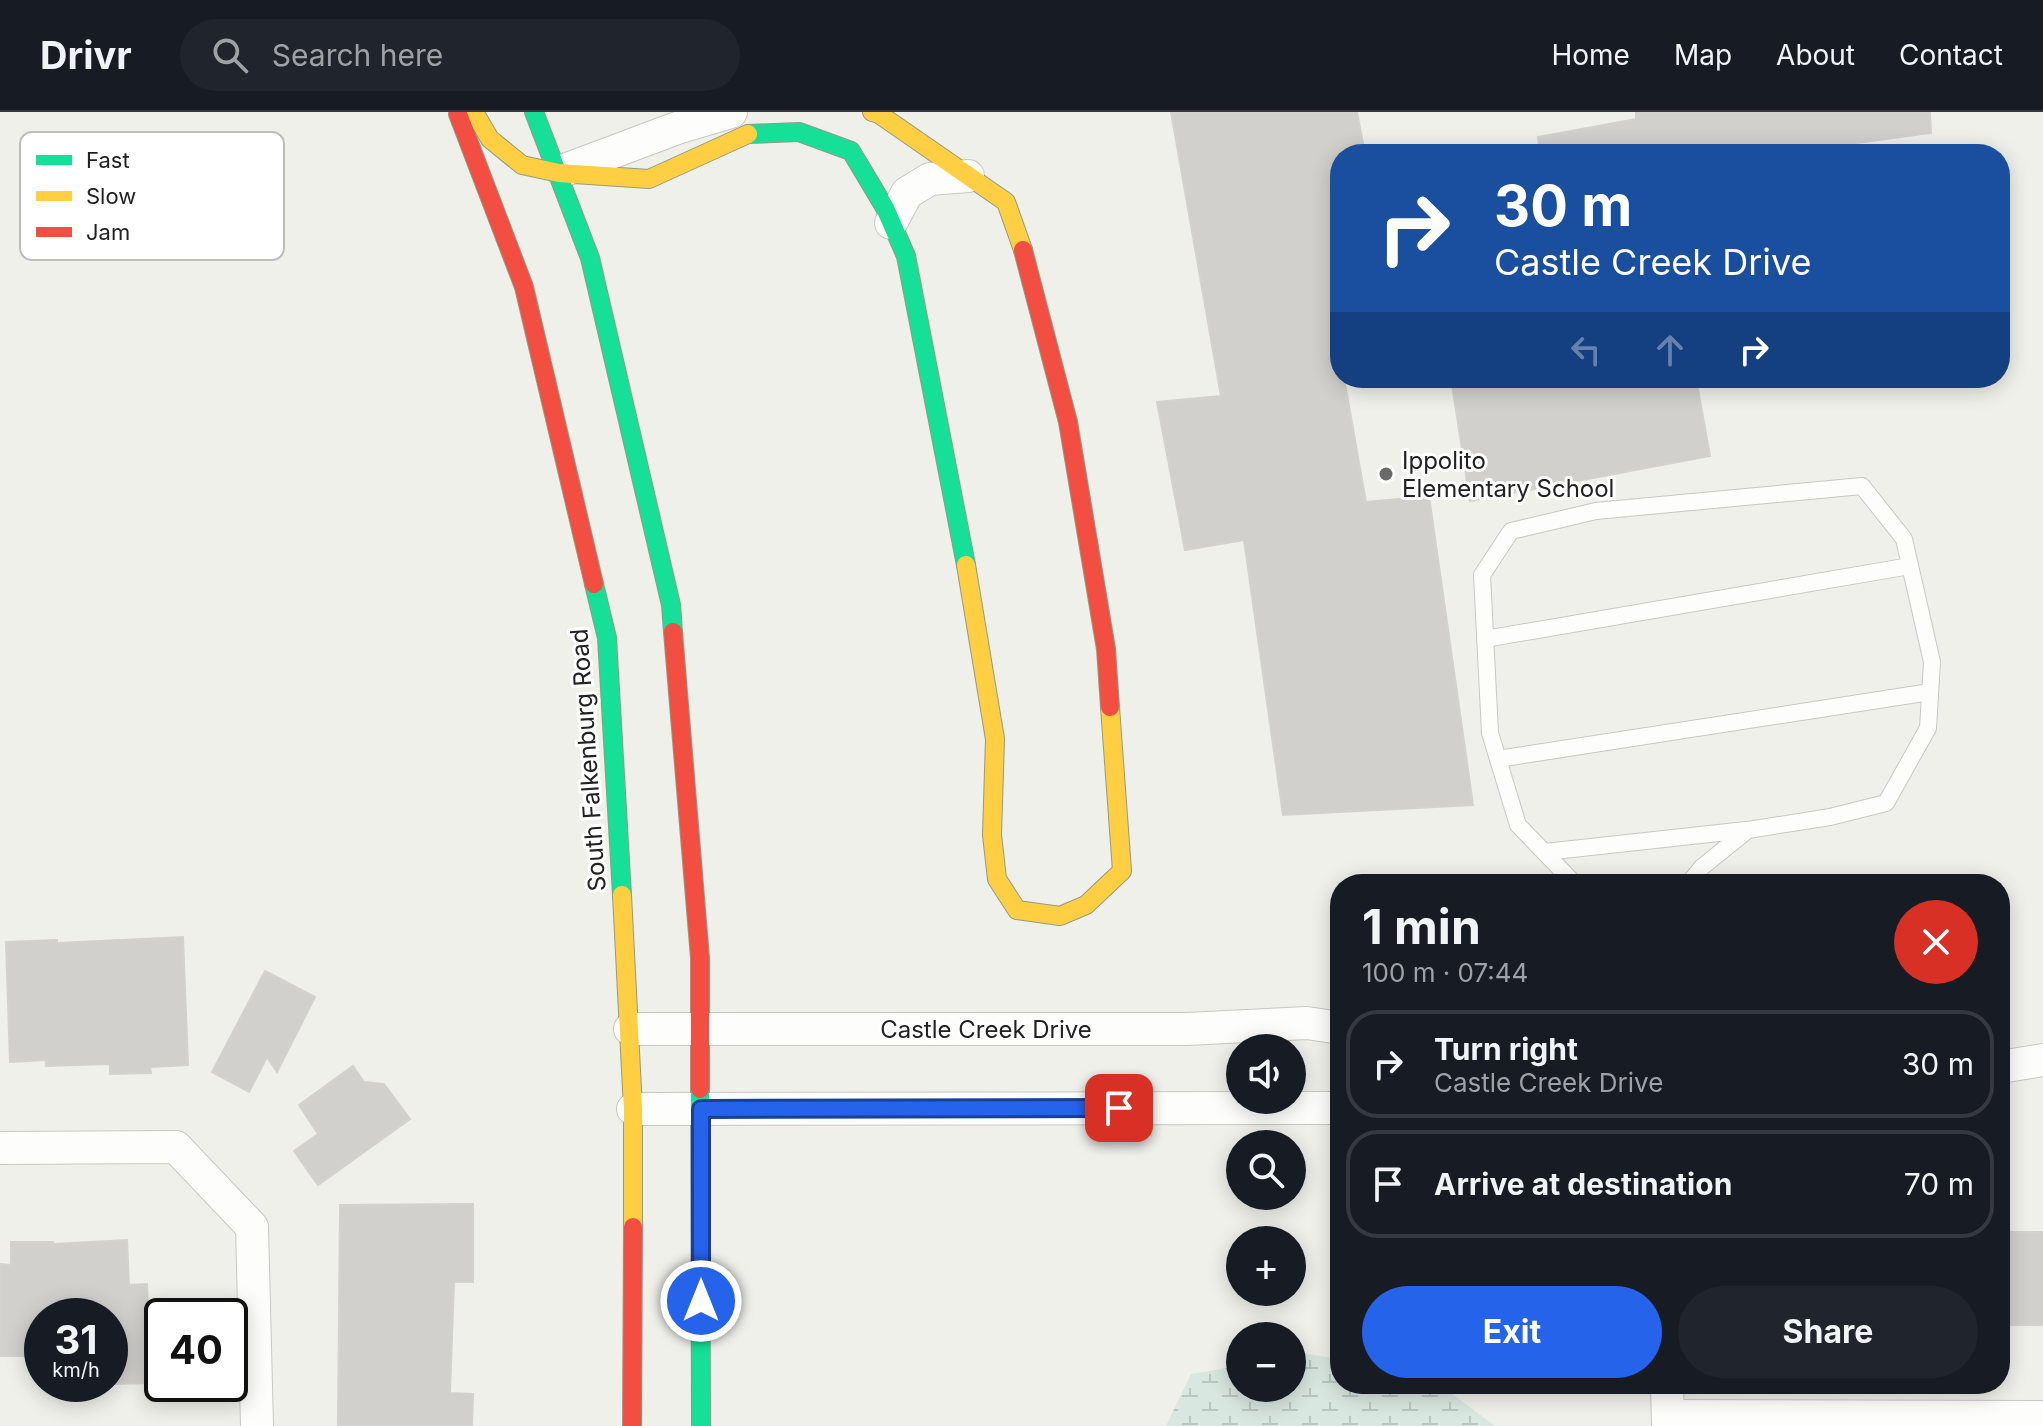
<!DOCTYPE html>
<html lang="en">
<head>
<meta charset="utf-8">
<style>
  :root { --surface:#171b24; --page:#20242c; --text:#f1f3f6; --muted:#9ea1a6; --line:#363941; --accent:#2563eb }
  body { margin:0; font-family:Inter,sans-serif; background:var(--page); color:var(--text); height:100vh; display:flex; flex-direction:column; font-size:30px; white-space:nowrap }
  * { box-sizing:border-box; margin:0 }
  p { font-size:26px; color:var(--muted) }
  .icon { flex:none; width:44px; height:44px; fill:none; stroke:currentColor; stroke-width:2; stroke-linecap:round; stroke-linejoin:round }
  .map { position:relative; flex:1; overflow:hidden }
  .drawer { position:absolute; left:1330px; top:762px; width:680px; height:520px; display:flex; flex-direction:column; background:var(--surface); border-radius:32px; box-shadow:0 4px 20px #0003 }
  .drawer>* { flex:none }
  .guide { position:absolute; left:1330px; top:32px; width:680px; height:244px; border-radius:32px; box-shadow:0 4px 20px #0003; background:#1a4fa0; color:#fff; overflow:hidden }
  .tools { position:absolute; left:1226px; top:922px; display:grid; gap:16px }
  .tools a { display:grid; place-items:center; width:80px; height:80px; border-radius:50%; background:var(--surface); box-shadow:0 4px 20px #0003; font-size:40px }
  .speed { position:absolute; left:24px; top:1186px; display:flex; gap:16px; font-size:40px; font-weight:700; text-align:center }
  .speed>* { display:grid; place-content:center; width:104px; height:104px; border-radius:50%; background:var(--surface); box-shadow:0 4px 20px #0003; line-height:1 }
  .speed small { font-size:20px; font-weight:400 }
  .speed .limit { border:4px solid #111; border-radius:12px; background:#fff; color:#111 }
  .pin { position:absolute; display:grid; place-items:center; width:68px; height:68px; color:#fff; margin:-34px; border-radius:16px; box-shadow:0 4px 12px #0006 }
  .me { position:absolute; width:88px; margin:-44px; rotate:0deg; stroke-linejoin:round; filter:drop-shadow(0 0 6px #0008) }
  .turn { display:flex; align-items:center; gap:28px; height:168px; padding:0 32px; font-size:36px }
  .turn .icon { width:104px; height:104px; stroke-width:2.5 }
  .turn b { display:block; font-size:56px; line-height:68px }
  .lanes { display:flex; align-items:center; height:76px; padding:0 32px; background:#0003; justify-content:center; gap:40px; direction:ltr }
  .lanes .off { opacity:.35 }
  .round { display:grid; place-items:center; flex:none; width:84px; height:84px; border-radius:42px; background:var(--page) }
  .headline { display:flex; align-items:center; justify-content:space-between; height:136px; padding:0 32px }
  h1 { font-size:48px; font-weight:700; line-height:60px }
  .cta { display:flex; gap:16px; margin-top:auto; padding:16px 32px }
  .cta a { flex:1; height:92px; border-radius:48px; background:var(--accent); color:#fff; font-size:32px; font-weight:700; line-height:92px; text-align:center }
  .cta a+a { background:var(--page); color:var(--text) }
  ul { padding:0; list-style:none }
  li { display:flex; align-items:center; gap:24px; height:108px; margin:0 16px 12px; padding:0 16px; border:4px solid var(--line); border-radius:32px }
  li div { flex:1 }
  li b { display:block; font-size:30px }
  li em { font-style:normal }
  header { display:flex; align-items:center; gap:48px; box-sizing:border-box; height:112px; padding:0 40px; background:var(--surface); border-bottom:2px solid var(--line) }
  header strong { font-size:38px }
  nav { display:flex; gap:44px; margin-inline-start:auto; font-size:28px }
  .search { width:560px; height:72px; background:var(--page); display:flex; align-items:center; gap:20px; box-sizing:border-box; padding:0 28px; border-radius:44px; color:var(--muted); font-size:30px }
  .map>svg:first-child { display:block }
</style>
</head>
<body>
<header>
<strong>Drivr</strong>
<div class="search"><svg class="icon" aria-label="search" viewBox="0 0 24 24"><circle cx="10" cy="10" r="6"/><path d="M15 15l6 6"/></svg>Search here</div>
<nav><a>Home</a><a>Map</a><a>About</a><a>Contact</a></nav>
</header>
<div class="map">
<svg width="2043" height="1314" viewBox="0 0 2043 1314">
  <defs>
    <pattern id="wetland-marsh" width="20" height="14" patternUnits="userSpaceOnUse" patternTransform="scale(2)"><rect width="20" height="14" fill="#d9e7e1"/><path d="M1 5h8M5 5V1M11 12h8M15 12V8" fill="none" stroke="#bac6c1"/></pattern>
  </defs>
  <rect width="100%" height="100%" fill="#f0f0eb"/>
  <path fill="url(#wetland-marsh)" d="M 1308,1242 L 1340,1247 L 1340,1272 L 1439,1272 L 1495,1314 L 1166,1314 L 1191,1262 L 1240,1254 L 1240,1276 L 1292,1276 L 1292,1245 Z"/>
  <g fill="#d1d0cc" stroke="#d3d2cc" stroke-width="2">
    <path d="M 1171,0 L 1357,0 L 1365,42 L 1340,42 L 1340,266 L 1344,266 L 1366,390 L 1429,384 L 1473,693 L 1283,703 L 1244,428 L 1185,438 L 1157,290 L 1221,284 Z"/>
    <path d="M 1636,0 L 1930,0 L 1931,21 L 1776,42 L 1540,42 L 1538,25 L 1636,7 Z"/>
    <path d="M 1451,266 L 1696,266 L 1710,344 L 1470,389 Z"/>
    <path d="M 183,825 L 188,953 L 150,955 L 151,961 L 110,962 L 110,952 L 46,954 L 46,948 L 10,950 L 6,830 L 57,828 L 57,831 Z"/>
    <path d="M 265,859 L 315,885 L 277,960 L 267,945 L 249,980 L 212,960 Z"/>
    <path d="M 353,954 L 364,970 L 384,972 L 410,1007 L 318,1073 L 294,1039 L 318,1022 L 299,993 Z"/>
    <path d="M 473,1092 L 473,1170 L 454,1170 L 450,1281 L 473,1282 L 472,1314 L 338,1314 L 340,1093 Z"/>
    <rect x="2000" y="1120" width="43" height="93"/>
    <path d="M 127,1128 L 129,1173 L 147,1172 L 151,1271 L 110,1272 L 110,1204 L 42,1204 L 42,1244 L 0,1244 L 0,1152 L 11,1153 L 11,1130 L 53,1130 L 53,1132 Z"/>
  </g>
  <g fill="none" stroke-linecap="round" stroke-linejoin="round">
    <defs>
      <g id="lane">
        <path d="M 1485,527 L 1910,454"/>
        <path d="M 1498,647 L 1930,580"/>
        <path d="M 1545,740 L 1746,718"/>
        <path d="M 1575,772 L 1518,713 L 1490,621 L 1482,463 L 1511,419 L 1596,399 L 1862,374 L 1904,427 L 1932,550 L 1928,616 L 1886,691 L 1830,705 L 1748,718 L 1702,755 L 1688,772"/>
      </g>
      <g id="street">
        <path d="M 565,58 L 677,16 L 731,0"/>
        <path d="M 891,111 L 907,81 L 930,67 L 968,64"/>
        <path d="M 630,917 L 1187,917 L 1307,911 L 1340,916"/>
        <path d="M 2000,955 L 2043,948"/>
        <path d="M 633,997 L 1340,996"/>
        <path d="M 0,1036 L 176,1035 L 252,1115 L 257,1314"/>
        <path d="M 1667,1272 L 1668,1314"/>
        <path d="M 1668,1304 L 2043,1305"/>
      </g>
      <g id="fast">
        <path d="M 534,0 L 590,146 L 671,493 L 673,520"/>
        <path d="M 748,22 L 799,20 L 851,39 L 885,96 L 906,144 L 966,453"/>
        <path d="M 594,472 L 607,526 L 622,783"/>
        <path d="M 700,977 L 701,1314"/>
      </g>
      <g id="slow">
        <path d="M 474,0 L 490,27 L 522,53 L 559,61 L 649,67 L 748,22"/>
        <path d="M 872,0 L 879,2 L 1006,90 L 1023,138"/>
        <path d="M 966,453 L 995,627 L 992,723 L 997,767 L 1017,798 L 1060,804 L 1086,793 L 1122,759 L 1110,595"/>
        <path d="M 622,783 L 633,997 L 633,1115"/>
      </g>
      <g id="jam">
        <path d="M 458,2 L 524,175 L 594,472"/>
        <path d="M 1023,138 L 1068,310 L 1106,537 L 1110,595"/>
        <path d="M 673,520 L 700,846 L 700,977"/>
        <path d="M 632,1314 L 633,1115"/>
      </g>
    </defs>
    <use href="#lane" stroke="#c7c7c5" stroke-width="18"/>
    <use href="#street" stroke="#c7c7c5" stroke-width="34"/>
    <use href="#fast" stroke="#949a83" stroke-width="20"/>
    <use href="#slow" stroke="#949a83" stroke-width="20"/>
    <use href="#jam" stroke="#949a83" stroke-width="20"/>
    <use href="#lane" stroke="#fdfdfc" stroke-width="16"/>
    <use href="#street" stroke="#fdfdfc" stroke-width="32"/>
    <use href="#fast" stroke="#16e098" stroke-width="18"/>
    <use href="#slow" stroke="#ffcf43" stroke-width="18"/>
    <use href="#jam" stroke="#f24e42" stroke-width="18"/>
  </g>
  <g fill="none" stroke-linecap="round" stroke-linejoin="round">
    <defs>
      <path id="route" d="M 701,1189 L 701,997 L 1119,996"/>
    </defs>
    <use href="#route" stroke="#184099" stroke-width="20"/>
    <use href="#route" stroke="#2563eb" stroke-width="14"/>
  </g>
  <circle fill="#6a6a68" stroke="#fff" stroke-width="3" cx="1386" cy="362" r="8"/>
  <g text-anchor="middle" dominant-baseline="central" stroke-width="6" stroke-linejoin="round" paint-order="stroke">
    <g font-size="24" fill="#222" stroke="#fff" text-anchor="start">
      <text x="1402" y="348">Ippolito<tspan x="1402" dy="28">Elementary School</tspan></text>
    </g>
    <g font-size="24" fill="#222" stroke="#fff">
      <text transform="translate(588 648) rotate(-94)">South Falkenburg Road</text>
      <text x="986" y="917">Castle Creek Drive</text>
    </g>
  </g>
  <rect x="20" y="20" width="264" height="128" rx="12" fill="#fff" stroke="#bdbdbd" stroke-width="2"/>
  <rect x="36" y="43" width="36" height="10" fill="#16e098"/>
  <rect x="36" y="79" width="36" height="10" fill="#ffcf43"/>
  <rect x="36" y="115" width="36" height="10" fill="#f24e42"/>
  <g font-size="22" fill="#222">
    <text x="86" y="56">Fast</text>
    <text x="86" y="92">Slow</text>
    <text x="86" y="128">Jam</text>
  </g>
</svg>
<div class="tools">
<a><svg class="icon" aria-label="sound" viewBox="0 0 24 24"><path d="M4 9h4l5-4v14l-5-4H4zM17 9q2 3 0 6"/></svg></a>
<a><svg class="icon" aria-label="search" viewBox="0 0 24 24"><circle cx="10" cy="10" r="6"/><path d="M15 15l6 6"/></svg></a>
<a>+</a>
<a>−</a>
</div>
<div class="speed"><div>31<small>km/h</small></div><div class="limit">40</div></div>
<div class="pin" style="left:1119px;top:996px;background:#d93025"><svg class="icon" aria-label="arrive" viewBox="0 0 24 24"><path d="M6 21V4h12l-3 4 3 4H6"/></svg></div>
<svg class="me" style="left:701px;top:1189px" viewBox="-20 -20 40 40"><circle r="17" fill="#2563eb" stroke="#fff" stroke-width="3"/><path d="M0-11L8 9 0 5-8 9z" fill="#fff"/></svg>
<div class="guide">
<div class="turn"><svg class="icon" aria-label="right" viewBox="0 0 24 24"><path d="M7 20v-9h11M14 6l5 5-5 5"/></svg><div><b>30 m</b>Castle Creek Drive</div></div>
<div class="lanes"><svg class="icon off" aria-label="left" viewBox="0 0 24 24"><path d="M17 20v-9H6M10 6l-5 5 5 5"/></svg><svg class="icon off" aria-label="ahead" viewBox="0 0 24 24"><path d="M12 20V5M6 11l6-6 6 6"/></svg><svg class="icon" aria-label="right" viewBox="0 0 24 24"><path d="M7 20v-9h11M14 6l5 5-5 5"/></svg></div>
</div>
<section class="drawer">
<div class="headline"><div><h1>1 min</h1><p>100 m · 07:44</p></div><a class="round" style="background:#d93025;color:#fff"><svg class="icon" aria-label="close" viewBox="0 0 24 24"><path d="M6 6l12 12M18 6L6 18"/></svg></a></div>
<ul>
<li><svg class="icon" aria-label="right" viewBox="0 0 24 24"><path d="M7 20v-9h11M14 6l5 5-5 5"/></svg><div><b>Turn right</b><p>Castle Creek Drive</p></div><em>30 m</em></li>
<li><svg class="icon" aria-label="arrive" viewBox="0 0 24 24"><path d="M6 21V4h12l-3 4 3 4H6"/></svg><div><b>Arrive at destination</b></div><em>70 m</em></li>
</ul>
<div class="cta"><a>Exit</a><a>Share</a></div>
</section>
</div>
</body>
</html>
